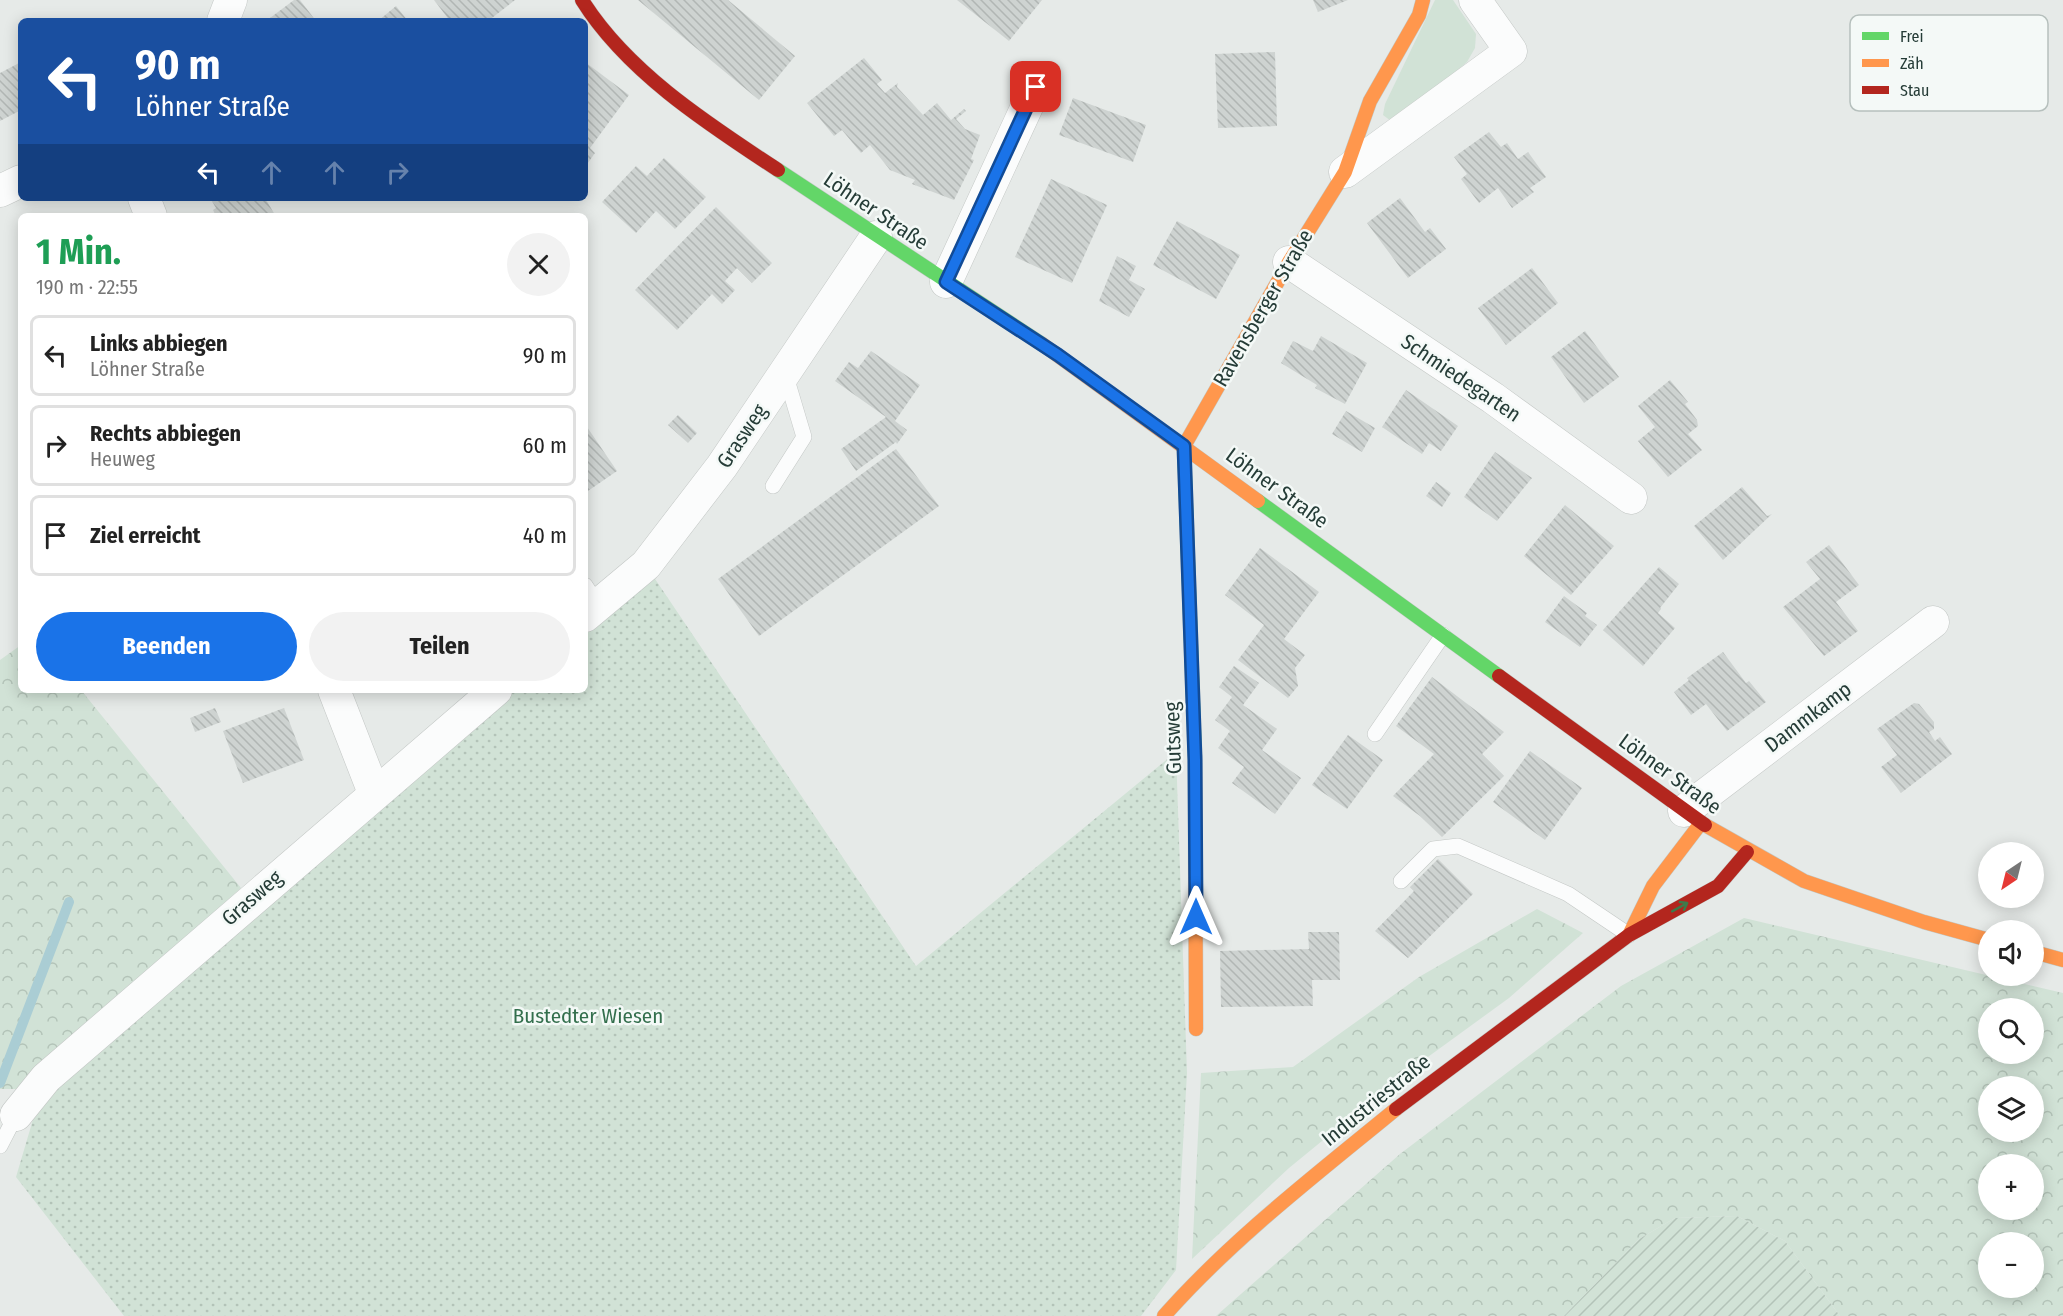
<!DOCTYPE html>
<html lang="de">
<head>
<meta charset="utf-8">
<style>
  :root { --surface:#fff; --page:#f2f2f2; --text:#222; --muted:#767676; --line:#e0e0e0; --accent:#1a73e8 }
  body { margin:0; font-family:"Fira Sans Condensed",sans-serif; background:var(--page); color:var(--text); height:100vh; display:flex; flex-direction:column; font-size:22px; white-space:nowrap }
  * { box-sizing:border-box; margin:0 }
  p { font-size:20px; color:var(--muted) }
  .icon { flex:none; width:33px; height:33px; fill:none; stroke:currentColor; stroke-width:2; stroke-linecap:round; stroke-linejoin:round }
  .map { position:relative; flex:1; overflow:hidden }
  .panel { position:absolute; left:18px; top:213px; width:570px; height:480px; display:flex; flex-direction:column; background:var(--surface); border-radius:9px; box-shadow:0 3px 15px #0003 }
  .panel>* { flex:none }
  .hud { position:absolute; left:18px; top:18px; width:570px; height:183px; border-radius:9px; box-shadow:0 3px 15px #0003; background:#1a4fa0; color:#fff; overflow:hidden }
  .needle { width:39px; rotate:215deg }
  .buttons { position:absolute; left:1978px; top:842px; display:grid; gap:12px }
  .buttons a { display:grid; place-items:center; width:66px; height:66px; border-radius:50%; background:var(--surface); box-shadow:0 3px 15px #0003; font-size:30px }
  .pin { position:absolute; display:grid; place-items:center; width:51px; height:51px; color:#fff; margin:-26px; border-radius:12px; box-shadow:0 3px 9px #0006 }
  .me { position:absolute; width:66px; margin:-33px; rotate:0deg; stroke-linejoin:round; filter:drop-shadow(0 0 4px #0008) }
  .turn { display:flex; align-items:center; gap:21px; height:126px; padding:0 18px; font-size:27px }
  .turn .icon { width:78px; height:78px; stroke-width:2.5 }
  .turn b { display:block; font-size:42px; line-height:51px }
  .lanes { display:flex; align-items:center; height:57px; padding:0 18px; background:#0003; justify-content:center; gap:30px; direction:ltr }
  .lanes .off { opacity:.35 }
  .round { display:grid; place-items:center; flex:none; width:63px; height:63px; border-radius:32px; background:var(--page) }
  .head { display:flex; align-items:center; justify-content:space-between; height:102px; padding:0 18px }
  h1 { font-size:36px; font-weight:700; line-height:45px; color:#1e9e55 }
  .button { display:flex; gap:12px; margin-top:auto; padding:12px 18px }
  .button a { flex:1; height:69px; border-radius:36px; background:var(--accent); color:#fff; font-size:24px; font-weight:700; line-height:69px; text-align:center }
  .button a+a { background:var(--page); color:var(--text) }
  ul { padding:0; list-style:none }
  li { display:flex; align-items:center; gap:18px; height:81px; margin:0 12px 9px; padding:0 6px; border:3px solid var(--line); border-radius:9px }
  li div { flex:1 }
  li b { display:block; font-size:22px }
  li em { font-style:normal }
  .map>svg:first-child { display:block }
</style>
</head>
<body>
<div class="map">
<svg width="2063" height="1316" viewBox="0 0 2063 1316">
  <defs>
    <pattern id="forest-crowns" width="20" height="18" patternUnits="userSpaceOnUse" patternTransform="scale(1.5)"><rect width="20" height="18" fill="#d1e2d6"/><path d="M2 6a3 3 0 1 1 6 0M12 15a3 3 0 1 1 6 0" fill="none" stroke="#b3c3b8"/></pattern>
    <pattern id="park-dots" width="8" height="8" patternUnits="userSpaceOnUse" patternTransform="scale(1.5)"><rect width="8" height="8" fill="#d1e2d6"/><path d="M2 2h.1M6 6h.1" fill="none" stroke="#b3c3b8" stroke-width="1.8" stroke-linecap="round"/></pattern>
    <pattern id="garden-furrows" width="10" height="10" patternUnits="userSpaceOnUse" patternTransform="scale(1.5)"><rect width="10" height="10" fill="#d1e2d6"/><path d="M-1 1l2-2M0 10L10 0M9 11l2-2" fill="none" stroke="#b3c3b8"/></pattern>
    <pattern id="building-back-hatch" width="6" height="6" patternUnits="userSpaceOnUse" patternTransform="scale(1.5)"><rect width="6" height="6" fill="#ced3d1"/><path d="M-1 5l2 2M0 0l6 6M5-1l2 2" fill="none" stroke="#b1b6b4"/></pattern>
  </defs>
  <rect width="100%" height="100%" fill="#e6eae8"/>
  <path fill="#d1e2d6" d="M 1435,0 L 1453,0 L 1476,34 L 1475,48 L 1467,62 L 1400,119 L 1391,121 L 1383,115 L 1385,104 Z"/>
  <g fill="url(#forest-crowns)" fill-rule="evenodd">
    <path d="M 21,645 L 21,690 L 81,690 L 241,888 L 18,1089 L 0,1089 L 0,660 Z"/>
    <path d="M 1537,909 L 1583,933 L 1509,998 L 1399,1078 L 1289,1168 L 1192,1259 L 1201,1073 L 1293,1067 L 1419,977 Z"/>
    <path d="M 1744,918 L 2063,993 L 2063,1316 L 1840,1316 L 1785,1241 L 1737,1216 L 1675,1218 L 1639,1239 L 1564,1316 L 1216,1316 L 1400,1154 L 1621,986 ZM 1989,1008 L 2034,1008 L 2034,1053 L 1989,1053 ZM 1989,1086 L 2034,1086 L 2034,1131 L 1989,1131 ZM 1989,1164 L 2034,1164 L 2034,1209 L 1989,1209 ZM 1989,1242 L 2034,1242 L 2034,1287 L 1989,1287 Z"/>
  </g>
  <path fill="url(#park-dots)" d="M 651,573 L 916,966 L 1176,752 L 1187,1073 L 1176,1270 L 1141,1316 L 124,1316 L 16,1177 L 37,1106 L 509,690 L 585,690 L 585,627 Z"/>
  <path fill="url(#garden-furrows)" d="M 1737,1216 L 1785,1241 L 1840,1316 L 1564,1316 L 1639,1239 L 1675,1218 Z"/>
  <g fill="none" stroke-linecap="round" stroke-linejoin="round">
    <path stroke="#aacdd4" stroke-width="10" d="M 0,1083 L 69,902"/>
  </g>
  <g fill="url(#building-back-hatch)">
    <path d="M 294,0 L 300,0 L 316,21 L 266,21 Z"/>
    <path d="M 434,0 L 515,0 L 488,21 L 450,21 Z"/>
    <path d="M 638,0 L 728,0 L 795,56 L 759,100 Z"/>
    <path d="M 957,0 L 1042,0 L 1009,41 Z"/>
    <path d="M 1313,0 L 1348,0 L 1318,12 Z"/>
    <path d="M 396,6 L 408,21 L 378,21 Z"/>
    <path d="M 1275,52 L 1277,126 L 1218,128 L 1215,54 Z"/>
    <path d="M 864,58 L 882,80 L 877,84 L 885,93 L 898,83 L 897,87 L 923,115 L 937,103 L 951,120 L 964,109 L 966,111 L 956,119 L 965,129 L 980,135 L 971,159 L 974,160 L 954,200 L 912,184 L 915,180 L 890,170 L 870,145 L 861,153 L 842,130 L 834,136 L 807,103 Z"/>
    <path d="M 21,62 L 21,110 L 0,121 L 0,73 Z"/>
    <path d="M 585,62 L 629,95 L 590,148 L 595,153 L 585,167 Z"/>
    <path d="M 1073,98 L 1146,125 L 1133,162 L 1059,135 Z"/>
    <path d="M 1489,132 L 1501,147 L 1507,143 L 1518,159 L 1528,152 L 1546,177 L 1530,188 L 1534,192 L 1512,208 L 1498,188 L 1479,203 L 1461,179 L 1467,174 L 1454,157 Z"/>
    <path d="M 664,158 L 706,197 L 675,229 L 656,211 L 636,233 L 602,202 L 636,166 L 647,176 Z"/>
    <path d="M 1051,179 L 1107,205 L 1072,283 L 1015,257 Z"/>
    <path d="M 210,198 L 265,198 L 275,215 L 216,216 L 213,210 L 216,208 Z"/>
    <path d="M 1400,198 L 1425,232 L 1430,228 L 1446,249 L 1408,278 L 1367,223 Z"/>
    <path d="M 716,207 L 772,263 L 752,283 L 737,268 L 725,281 L 735,290 L 722,304 L 712,294 L 677,330 L 635,290 Z"/>
    <path d="M 1177,221 L 1240,255 L 1216,299 L 1153,265 Z"/>
    <path d="M 1117,256 L 1136,266 L 1129,280 L 1145,289 L 1129,317 L 1099,301 Z"/>
    <path d="M 1532,268 L 1558,303 L 1506,345 L 1478,308 Z"/>
    <path d="M 1585,331 L 1619,377 L 1584,403 L 1551,357 Z"/>
    <path d="M 1321,336 L 1367,363 L 1345,404 L 1315,388 L 1317,385 L 1281,363 L 1293,341 L 1313,351 Z"/>
    <path d="M 871,351 L 920,385 L 895,421 L 907,430 L 897,444 L 896,442 L 856,471 L 841,449 L 886,417 L 835,381 L 849,362 L 858,368 Z"/>
    <path d="M 1670,380 L 1688,402 L 1685,404 L 1697,420 L 1698,426 L 1688,434 L 1702,450 L 1668,477 L 1638,441 L 1655,427 L 1638,406 Z"/>
    <path d="M 1406,390 L 1458,426 L 1441,451 L 1429,443 L 1422,454 L 1382,427 Z"/>
    <path d="M 1346,411 L 1375,428 L 1362,452 L 1332,434 Z"/>
    <path d="M 678,415 L 697,433 L 688,443 L 668,425 Z"/>
    <path d="M 585,424 L 617,471 L 585,493 Z"/>
    <path d="M 896,449 L 939,506 L 759,636 L 718,579 Z"/>
    <path d="M 1495,452 L 1532,478 L 1497,521 L 1464,497 Z"/>
    <path d="M 1436,482 L 1451,493 L 1442,507 L 1426,496 Z"/>
    <path d="M 1742,487 L 1767,516 L 1772,514 L 1723,560 L 1694,526 Z"/>
    <path d="M 1565,505 L 1614,546 L 1571,595 L 1524,556 Z"/>
    <path d="M 1829,545 L 1859,585 L 1836,602 L 1858,631 L 1824,656 L 1783,607 L 1820,579 L 1806,562 Z"/>
    <path d="M 1260,548 L 1319,592 L 1284,639 L 1305,655 L 1295,668 L 1298,686 L 1288,698 L 1238,660 L 1264,625 L 1225,595 Z"/>
    <path d="M 1659,567 L 1679,584 L 1660,608 L 1661,609 L 1658,613 L 1675,628 L 1643,666 L 1603,630 Z"/>
    <path d="M 1564,596 L 1587,613 L 1585,616 L 1597,625 L 1580,647 L 1545,622 Z"/>
    <path d="M 1723,652 L 1746,683 L 1749,681 L 1766,702 L 1727,731 L 1706,704 L 1691,715 L 1674,692 L 1689,680 L 1687,678 Z"/>
    <path d="M 1234,666 L 1259,683 L 1243,705 L 1277,729 L 1262,750 L 1301,778 L 1275,814 L 1232,783 L 1244,767 L 1218,748 L 1230,731 L 1215,720 L 1232,697 L 1219,687 Z"/>
    <path d="M 1432,677 L 1504,732 L 1482,754 L 1504,776 L 1442,837 L 1420,816 L 1393,796 L 1434,754 L 1396,726 Z"/>
    <path d="M 1914,703 L 1919,704 L 1934,722 L 1934,729 L 1929,732 L 1935,741 L 1940,737 L 1952,754 L 1901,793 L 1881,767 L 1897,755 L 1877,729 Z"/>
    <path d="M 215,708 L 221,722 L 195,732 L 190,718 Z"/>
    <path d="M 284,708 L 304,760 L 243,783 L 223,731 Z"/>
    <path d="M 1348,735 L 1383,760 L 1347,809 L 1312,785 Z"/>
    <path d="M 1530,751 L 1582,788 L 1545,840 L 1493,802 Z"/>
    <path d="M 1438,859 L 1473,894 L 1408,958 L 1375,931 L 1414,891 L 1410,887 Z"/>
    <path d="M 1308,932 L 1339,932 L 1340,980 L 1312,980 L 1313,1006 L 1221,1007 L 1220,951 L 1309,949 Z"/>
  </g>
  <g fill="none" stroke-linecap="round" stroke-linejoin="round">
    <defs>
      <g id="lane">
        <path d="M 773,486 L 804,437 L 785,373"/>
        <path d="M 585,585 L 598,605"/>
        <path d="M 1375,734 L 1443,635"/>
        <path d="M 1401,881 L 1433,849 L 1458,846 L 1568,894 L 1629,935"/>
        <path d="M 0,1146 L 16,1115"/>
      </g>
      <g id="street">
        <path d="M 223,21 L 231,0"/>
        <path d="M 1345,172 L 1511,51 L 1475,0"/>
        <path d="M 0,191 L 21,181"/>
        <path d="M 144,198 L 151,216"/>
        <path d="M 1289,262 L 1493,398 L 1631,498"/>
        <path d="M 946,282 L 1036,87"/>
        <path d="M 585,616 L 646,565 L 722,466 L 876,237"/>
        <path d="M 334,690 L 374,793"/>
        <path d="M 1684,811 L 1933,622"/>
        <path d="M 16,1115 L 46,1078 L 496,690"/>
      </g>
      <g id="fast">
        <path d="M 778,170 L 1042,344"/>
        <path d="M 1184,446 L 1195,756"/>
        <path d="M 1258,501 L 1499,676"/>
      </g>
      <g id="slow">
        <path d="M 1042,344 L 1258,501"/>
        <path d="M 1184,446 L 1289,262 L 1345,172 L 1370,101 L 1419,15 L 1423,0"/>
        <path d="M 1195,756 L 1196,1029"/>
        <path d="M 1705,825 L 1804,881 L 1924,922 L 1989,940"/>
        <path d="M 1629,935 L 1653,886 L 1701,823"/>
        <path d="M 2034,952 L 2063,960"/>
        <path d="M 1164,1316 C 1232,1239 1317,1174 1396,1109"/>
      </g>
      <g id="jam">
        <path d="M 582,0 C 627,72 708,124 778,170"/>
        <path d="M 1499,676 L 1705,825"/>
        <path d="M 1396,1109 L 1629,935 L 1718,886 L 1747,852"/>
      </g>
    </defs>
    <use href="#lane" stroke="#c3c7c5" stroke-width="16"/>
    <use href="#street" stroke="#c3c7c5" stroke-width="33"/>
    <use href="#fast" stroke="#c2c8c5" stroke-width="15"/>
    <use href="#slow" stroke="#c2c8c5" stroke-width="15"/>
    <use href="#jam" stroke="#c2c8c5" stroke-width="15"/>
    <use href="#lane" stroke="#fbfcfc" stroke-width="15"/>
    <use href="#street" stroke="#fbfcfc" stroke-width="32"/>
    <use href="#fast" stroke="#63d668" stroke-width="14"/>
    <use href="#slow" stroke="#ff974d" stroke-width="14"/>
    <use href="#jam" stroke="#b3261e" stroke-width="14"/>
  </g>
  <defs><path id="oneway-shaft" d="M-6 0H5M1.5-3L5.5 0L1.5 3" fill="none" stroke-width="1.6" stroke-linecap="round" stroke-linejoin="round" transform="scale(1.5)"/></defs>
  <use stroke="#3e7a4b" href="#oneway-shaft" transform="translate(1680 907) rotate(-29)"/>
  <g fill="none" stroke-linecap="round" stroke-linejoin="round">
    <defs>
      <path id="route" d="M 1036,87 L 946,282 L 1058,355 L 1184,446 L 1195,760 L 1196,917"/>
    </defs>
    <use href="#route" stroke="#114b97" stroke-width="15"/>
    <use href="#route" stroke="#1a73e8" stroke-width="10"/>
  </g>
  <g text-anchor="middle" dominant-baseline="central" stroke-width="5" stroke-linejoin="round" paint-order="stroke">
    <g font-size="21" fill="#253c37" stroke="#f4f9f7">
      <text transform="translate(876 211) rotate(34)">Löhner Straße</text>
      <text transform="translate(1263 308) rotate(-60)">Ravensberger Straße</text>
      <text transform="translate(1461 378) rotate(34)">Schmiedegarten</text>
      <text transform="translate(742 436) rotate(-56)">Grasweg</text>
      <text transform="translate(1277 488) rotate(36)">Löhner Straße</text>
      <text transform="translate(1808 717) rotate(-37)">Dammkamp</text>
      <text transform="translate(1173 738) rotate(-92)">Gutsweg</text>
      <text transform="translate(1670 774) rotate(36)">Löhner Straße</text>
      <text transform="translate(252 898) rotate(-41)">Grasweg</text>
      <text transform="translate(1376 1100) rotate(-39)">Industriestraße</text>
    </g>
    <g font-size="21" fill="#336f4d" stroke="#f4f9f7">
      <text x="588" y="1016">Bustedter Wiesen</text>
    </g>
  </g>
  <rect x="1850" y="15" width="198" height="96" rx="9" fill="#f4f9f7" stroke="#b6c0bd" stroke-width="1.5"/>
  <rect x="1862" y="32" width="27" height="8" fill="#63d668"/>
  <rect x="1862" y="59" width="27" height="8" fill="#ff974d"/>
  <rect x="1862" y="86" width="27" height="8" fill="#b3261e"/>
  <g font-size="16" fill="#253c37">
    <text x="1900" y="42">Frei</text>
    <text x="1900" y="69">Zäh</text>
    <text x="1900" y="96">Stau</text>
  </g>
</svg>
<div class="buttons">
<a><svg class="needle" viewBox="-14 -14 28 28"><path d="M0-13l5 13h-10z" fill="#e53935"/><path d="M0 13l5-13h-10z" fill="#767676"/></svg></a>
<a><svg class="icon" aria-label="sound" viewBox="0 0 24 24"><path d="M4 9h4l5-4v14l-5-4H4zM17 9q2 3 0 6"/></svg></a>
<a><svg class="icon" aria-label="search" viewBox="0 0 24 24"><circle cx="10" cy="10" r="6"/><path d="M15 15l6 6"/></svg></a>
<a><svg class="icon" aria-label="layers" viewBox="0 0 24 24"><path d="M12 4l9 5-9 5-9-5zM3 14l9 5 9-5"/></svg></a>
<a>+</a>
<a>−</a>
</div>
<div class="pin" style="left:1036px;top:87px;background:#d93025"><svg class="icon" aria-label="arrive" viewBox="0 0 24 24"><path d="M6 21V4h12l-3 4 3 4H6"/></svg></div>
<svg class="me" style="left:1196px;top:917px" viewBox="-20 -20 40 40"><path d="M0-17L14 15 0 8-14 15z" fill="#1a73e8" stroke="#fff" stroke-width="4"/></svg>
<div class="hud">
<div class="turn"><svg class="icon" aria-label="left" viewBox="0 0 24 24"><path d="M17 20v-9H6M10 6l-5 5 5 5"/></svg><div><b>90 m</b>Löhner Straße</div></div>
<div class="lanes"><svg class="icon" aria-label="left" viewBox="0 0 24 24"><path d="M17 20v-9H6M10 6l-5 5 5 5"/></svg><svg class="icon off" aria-label="ahead" viewBox="0 0 24 24"><path d="M12 20V5M6 11l6-6 6 6"/></svg><svg class="icon off" aria-label="ahead" viewBox="0 0 24 24"><path d="M12 20V5M6 11l6-6 6 6"/></svg><svg class="icon off" aria-label="right" viewBox="0 0 24 24"><path d="M7 20v-9h11M14 6l5 5-5 5"/></svg></div>
</div>
<section class="panel">
<div class="head"><div><h1>1 Min.</h1><p>190 m · 22:55</p></div><a class="round"><svg class="icon" aria-label="close" viewBox="0 0 24 24"><path d="M6 6l12 12M18 6L6 18"/></svg></a></div>
<ul>
<li><svg class="icon" aria-label="left" viewBox="0 0 24 24"><path d="M17 20v-9H6M10 6l-5 5 5 5"/></svg><div><b>Links abbiegen</b><p>Löhner Straße</p></div><em>90 m</em></li>
<li><svg class="icon" aria-label="right" viewBox="0 0 24 24"><path d="M7 20v-9h11M14 6l5 5-5 5"/></svg><div><b>Rechts abbiegen</b><p>Heuweg</p></div><em>60 m</em></li>
<li><svg class="icon" aria-label="arrive" viewBox="0 0 24 24"><path d="M6 21V4h12l-3 4 3 4H6"/></svg><div><b>Ziel erreicht</b></div><em>40 m</em></li>
</ul>
<div class="button"><a>Beenden</a><a>Teilen</a></div>
</section>
</div>
</body>
</html>
